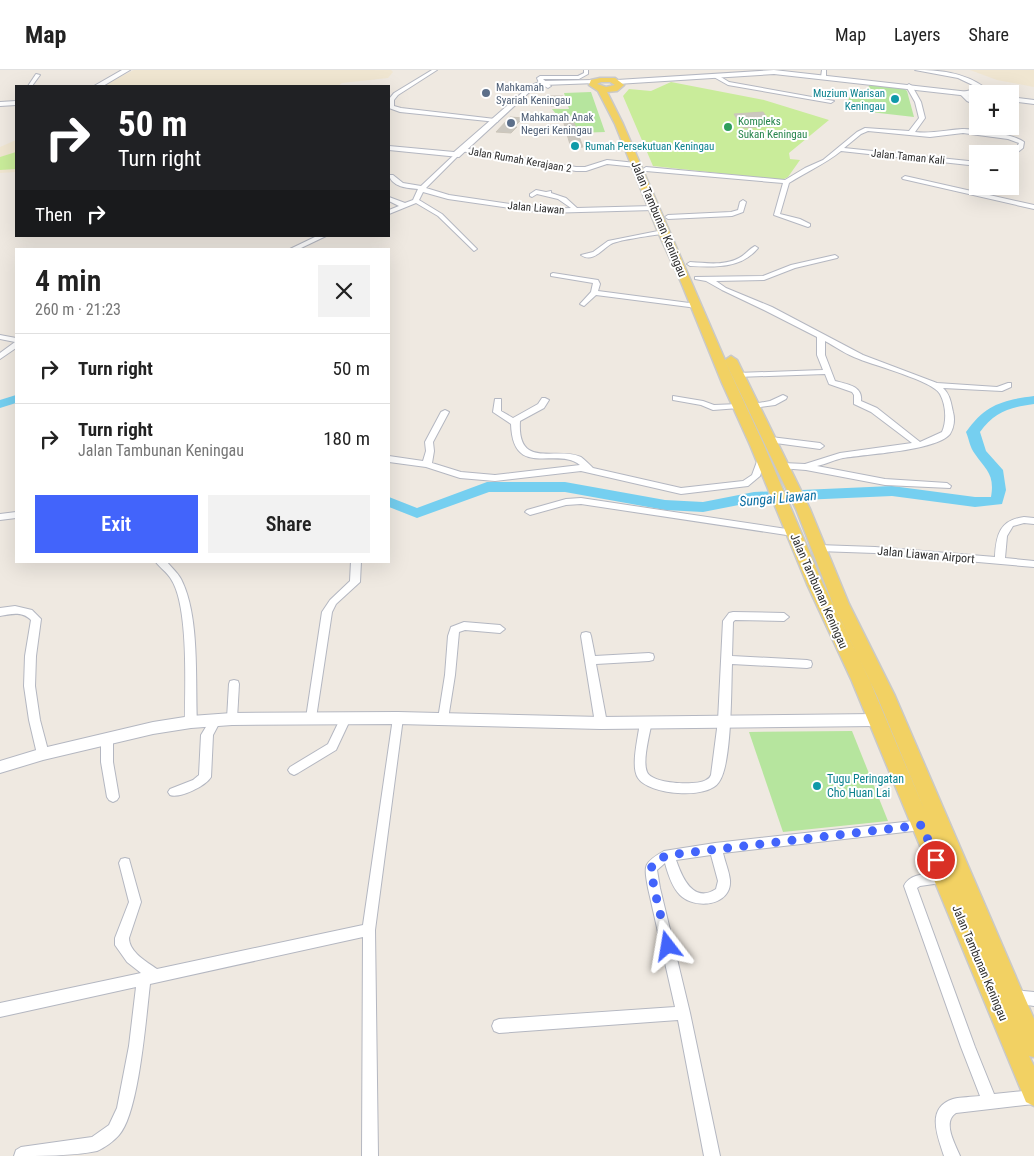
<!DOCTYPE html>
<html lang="en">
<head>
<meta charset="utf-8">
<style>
  :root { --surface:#fff; --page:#f2f2f2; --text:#222; --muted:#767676; --line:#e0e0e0; --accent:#4264fb }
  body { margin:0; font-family:"Roboto Condensed",sans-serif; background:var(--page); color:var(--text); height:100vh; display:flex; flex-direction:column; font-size:19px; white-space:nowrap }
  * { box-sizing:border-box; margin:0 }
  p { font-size:16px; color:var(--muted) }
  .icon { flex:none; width:28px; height:28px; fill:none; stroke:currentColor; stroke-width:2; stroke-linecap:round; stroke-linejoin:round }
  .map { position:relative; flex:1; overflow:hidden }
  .side { position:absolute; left:15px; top:178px; width:375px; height:315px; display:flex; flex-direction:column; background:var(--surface); border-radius:0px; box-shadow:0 5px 20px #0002 }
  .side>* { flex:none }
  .banner { position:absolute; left:15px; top:15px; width:375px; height:152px; border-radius:0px; box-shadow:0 5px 20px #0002; background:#202124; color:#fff; overflow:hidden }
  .buttons { position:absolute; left:969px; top:15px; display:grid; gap:10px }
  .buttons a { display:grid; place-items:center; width:50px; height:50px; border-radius:0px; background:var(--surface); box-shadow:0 5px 20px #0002; font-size:25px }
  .pin { position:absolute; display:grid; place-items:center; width:42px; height:42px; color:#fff; margin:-21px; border:2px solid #fff; border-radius:50%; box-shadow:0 1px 5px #0007 }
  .me { position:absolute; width:55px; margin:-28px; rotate:346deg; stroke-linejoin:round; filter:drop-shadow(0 0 4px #0008) }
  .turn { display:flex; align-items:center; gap:18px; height:105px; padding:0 20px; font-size:22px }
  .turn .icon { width:65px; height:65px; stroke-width:2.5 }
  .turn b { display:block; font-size:35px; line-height:42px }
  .then { display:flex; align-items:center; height:48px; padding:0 20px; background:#0003; gap:10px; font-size:19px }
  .round { display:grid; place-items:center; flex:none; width:52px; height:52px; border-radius:0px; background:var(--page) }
  .overview { display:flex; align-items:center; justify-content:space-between; height:85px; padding:0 20px }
  h1 { font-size:30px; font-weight:600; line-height:38px }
  .primary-button { display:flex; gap:10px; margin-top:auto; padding:10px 20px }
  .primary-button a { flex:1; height:58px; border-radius:0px; background:var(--accent); color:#fff; font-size:20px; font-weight:600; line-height:58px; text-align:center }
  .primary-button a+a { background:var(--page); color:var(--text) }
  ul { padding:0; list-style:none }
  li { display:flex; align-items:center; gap:15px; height:70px; padding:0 20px; border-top:1px solid var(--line) }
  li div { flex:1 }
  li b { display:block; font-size:19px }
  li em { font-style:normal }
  header { display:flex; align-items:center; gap:30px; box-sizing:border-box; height:70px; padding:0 25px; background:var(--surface); border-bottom:1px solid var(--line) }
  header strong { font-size:24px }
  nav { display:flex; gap:28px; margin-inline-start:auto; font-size:18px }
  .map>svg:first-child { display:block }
</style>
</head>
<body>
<header>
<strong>Map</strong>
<nav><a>Map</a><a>Layers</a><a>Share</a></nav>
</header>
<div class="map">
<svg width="1034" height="1086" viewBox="0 0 1034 1086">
  <rect width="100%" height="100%" fill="#efe9e1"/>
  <g fill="#f0e6d1">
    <path d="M 134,0 L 391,0 L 393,2 L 388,8 L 342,13 L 338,16 L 102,16 Z"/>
    <path d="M 970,0 L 1034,0 L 1034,17 L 997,10 Z"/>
    <path d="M 16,70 L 16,102 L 0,103 L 0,77 Z"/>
  </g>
  <g fill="#b6e59e">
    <path d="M 870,14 L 903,18 L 907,21 L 914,47 L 844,39 L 854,18 L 867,20 Z"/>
    <path d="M 591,22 L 605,62 L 577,63 L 573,50 L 569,44 L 557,45 L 552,39 L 569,39 L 564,23 Z"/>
    <path d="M 852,661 L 888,751 L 783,762 L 749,662 Z"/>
  </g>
  <g fill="#c9ec9a">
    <path d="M 671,12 L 764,30 L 829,50 L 789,83 L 790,89 L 800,90 L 788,107 L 782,110 L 653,96 L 623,26 L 629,19 L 651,21 Z"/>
    <path d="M 16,82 L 16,99 L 0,100 L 0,87 Z"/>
  </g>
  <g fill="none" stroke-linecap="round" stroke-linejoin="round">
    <g fill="#75cff0" fill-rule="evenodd">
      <path d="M 16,325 L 16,333 L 0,338 L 0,330 Z"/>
      <path d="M 1034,326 L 1034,334 C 1011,337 994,342 980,362 L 986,381 L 1003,400 L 1006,420 L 1002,434 L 975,437 L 892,426 L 754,432 L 703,442 L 665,440 L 565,422 L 489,422 L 417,448 L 389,437 L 389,427 L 417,438 L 487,412 L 565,412 L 665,430 L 703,432 L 754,422 L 892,416 L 975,427 L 991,427 C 995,404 986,400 975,384 C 970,378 969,369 966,362 C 985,335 1002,330 1034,326 Z"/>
    </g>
  </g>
  <g fill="#cbc7bf" stroke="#cbc5ba">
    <path d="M 548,26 L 563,26 L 566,35 L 551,36 Z"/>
    <path d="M 763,42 L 773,56 L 743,58 L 734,44 Z"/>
    <path d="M 510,47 L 523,48 L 514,57 L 517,57 L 511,63 L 496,62 Z"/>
    <path d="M 563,50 L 573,50 L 583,77 L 571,78 Z"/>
  </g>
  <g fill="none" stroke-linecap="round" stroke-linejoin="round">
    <defs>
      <g id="minor">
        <path d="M 432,0 L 437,0 L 398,25 L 394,30 L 394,36 L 401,38 L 495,49 L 498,51 L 497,52 L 400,42 L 389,38 L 389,29 L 394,23 Z"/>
        <path d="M 584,0 L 588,0 L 588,4 L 579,9 L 543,9 L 551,16 L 548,18 L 539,13 L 537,8 L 540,6 L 578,6 L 584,3 Z"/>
        <path d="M 822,0 L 826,0 L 826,8 L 821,7 Z"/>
        <path d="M 915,0 C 939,0 963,2 984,17 L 984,19 L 979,22 L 966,24 L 978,33 L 978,36 L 967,31 L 959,23 L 979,18 L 958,8 Z"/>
        <path d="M 36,4 L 40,5 L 32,16 L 28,16 Z"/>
        <path d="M 712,4 L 716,4 L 729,12 L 834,31 L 831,33 L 728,15 L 712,6 Z"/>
        <path d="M 909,14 L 912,16 L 921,32 L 925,48 L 915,62 C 932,64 946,60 962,59 C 976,59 1014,64 1024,72 L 1023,78 L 1010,88 L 1009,84 L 1017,77 L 1019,73 L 1008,69 L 963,63 L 930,67 L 868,61 L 861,64 L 844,78 L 978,92 L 978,96 L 841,81 C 825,94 806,102 789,113 L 780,144 L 800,149 L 810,154 L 810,156 L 808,157 L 774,145 L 783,113 L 646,101 L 643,99 L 646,97 L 785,110 L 805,98 L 823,90 L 857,62 L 865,58 L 909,61 L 919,48 L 915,32 L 906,16 Z"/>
        <path d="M 463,78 L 576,97 L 585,97 L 607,90 L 636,93 L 639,95 L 636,97 L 607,94 L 586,101 L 576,101 L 461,81 L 460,80 Z"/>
        <path d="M 456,83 L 458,84 L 458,86 L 426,118 L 449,125 L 545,139 L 571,138 L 558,129 L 537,124 L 532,127 L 530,126 L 530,124 L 536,120 L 546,122 L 551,121 L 551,123 L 566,128 L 577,138 L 653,136 L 656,138 L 653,140 L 545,143 L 448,129 L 423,122 L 419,130 L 442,144 L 477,179 L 474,181 L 438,146 L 416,133 L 389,144 L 389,140 L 399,136 L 389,131 L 389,127 L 405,133 L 413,130 L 418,119 C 407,118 392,117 389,105 L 393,105 L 403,113 L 421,116 Z"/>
        <path d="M 905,106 L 1034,135 L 1034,139 L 903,109 L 902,108 Z"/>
        <path d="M 743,130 L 746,132 L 743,142 L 732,146 L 668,149 L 665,147 L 668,145 L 731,142 L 738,140 L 740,132 Z"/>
        <path d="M 663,160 L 666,162 L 665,163 C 653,166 621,169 611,174 C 601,180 593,193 581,185 L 593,182 L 608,171 Z"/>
        <path d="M 317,166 L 326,166 L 299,179 L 290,179 Z"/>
        <path d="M 755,176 L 758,178 C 741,199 715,197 690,196 L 687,194 L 690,192 C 706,193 724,196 739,188 C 745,185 749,179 755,176 Z"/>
        <path d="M 835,185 L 838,187 L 837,188 L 795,198 L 764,210 L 716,211 L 726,218 L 772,237 L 863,285 L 937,313 L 997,317 L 1008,313 L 1011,313 L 1011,317 L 1002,321 L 943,318 C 950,324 951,333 953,342 C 955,349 954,358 950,364 C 936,381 866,384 843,388 C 834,390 826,394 817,396 L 885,409 L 947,413 L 951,416 L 950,418 L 885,415 L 806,400 L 780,398 L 779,396 L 783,393 L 805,394 L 840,383 L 912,373 L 871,342 L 854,334 L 854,325 L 852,322 L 829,314 L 825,304 L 737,307 L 733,305 L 737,303 L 823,300 L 817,285 L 817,267 L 766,241 L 722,220 L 706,211 L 695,209 L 695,207 L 763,206 L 791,195 ZM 825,271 C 836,277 847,285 859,289 C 876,296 933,311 940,324 C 946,335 947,351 942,362 L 920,372 L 877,338 L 861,331 C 863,316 847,314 835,311 L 825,285 Z"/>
        <path d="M 553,203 L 598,210 L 600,214 L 598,221 L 697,234 L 701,236 L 697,238 L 596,225 L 584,236 L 580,234 L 591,222 L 593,213 L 551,206 L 551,204 Z"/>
        <path d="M 0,265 L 16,268 L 16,278 L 0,289 L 0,283 L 15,272 L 0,269 Z"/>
        <path d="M 783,325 L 787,327 L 786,329 L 775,335 L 753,338 L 749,336 L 753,334 L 770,331 Z"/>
        <path d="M 673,326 L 703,331 L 714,335 L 739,334 L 743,336 L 739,338 L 713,340 L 701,335 L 673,330 Z"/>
        <path d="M 542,328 L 545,328 L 549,330 L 544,338 L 520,351 C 517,400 555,376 581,387 C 585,390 589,394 593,398 L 681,418 L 743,411 L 752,405 L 759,386 L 765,386 L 766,388 L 760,406 L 748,416 L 681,424 L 581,401 L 495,411 L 460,408 L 426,397 L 389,392 L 389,386 L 423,391 L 426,381 L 425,372 L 441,342 L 445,340 L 449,342 L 433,372 L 434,381 L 432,393 L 461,402 L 495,405 L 580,395 C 556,376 513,410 511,354 L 493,342 L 495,329 L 501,329 L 501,341 L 513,348 L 538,334 Z"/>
        <path d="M 771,367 L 820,373 L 824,376 L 820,379 L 768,372 L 767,370 Z"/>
        <path d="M 581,428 L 793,460 L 798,463 L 793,466 L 581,434 L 566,435 L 530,445 L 525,442 L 527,440 L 566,429 Z"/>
        <path d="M 16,442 L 16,448 L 0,450 L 0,444 Z"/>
        <path d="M 1024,447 L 1034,448 L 1034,454 L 1024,453 L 1013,456 L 1007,466 L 1005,488 L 1034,491 L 1034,497 L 875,483 L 818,481 L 813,478 L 818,475 L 875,477 L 995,487 C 996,465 1000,450 1024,447 Z"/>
        <path d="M 155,491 L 166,491 C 171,497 177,502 181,509 C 200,546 195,610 197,652 L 195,655 L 191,656 L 187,655 L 185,652 C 185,618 189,536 171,509 C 167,502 160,498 155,491 Z"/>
        <path d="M 351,491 L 361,491 L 360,512 L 336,534 L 332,542 L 316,648 L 315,651 L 311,652 L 307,651 L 306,648 L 322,542 L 330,530 L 350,511 Z"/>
        <path d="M 15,536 L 32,540 L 41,549 L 36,586 L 35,616 L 40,650 L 49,684 L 47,687 L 43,689 L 39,687 L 37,684 L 29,650 L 24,616 L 25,586 L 31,550 C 22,541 11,544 0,546 L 0,538 Z"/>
        <path d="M 733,542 L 784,543 L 789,547 L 784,551 L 735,550 L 733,552 L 732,586 L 807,590 L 811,591 L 812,594 L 811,597 L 807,598 L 732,594 C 731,619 732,694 719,712 C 708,730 649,725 638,708 C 630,696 639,665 640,651 L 642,648 L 646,647 L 650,648 L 652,651 C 650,663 642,691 647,702 C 652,714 696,716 706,710 C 709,709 710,707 711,705 L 718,651 L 723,551 L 729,543 Z"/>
        <path d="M 464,552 L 500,555 L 505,559 L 500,563 L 465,560 L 459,562 L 455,605 L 448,649 L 447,652 L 443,653 L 439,652 L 438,649 L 445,605 L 448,566 L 451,557 Z"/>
        <path d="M 586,562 L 590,563 L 591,566 L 595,586 L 649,583 L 653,584 L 654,587 L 653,590 L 649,591 L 596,594 L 607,653 L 605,656 L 601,657 L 597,656 L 595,653 L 581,566 L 582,563 Z"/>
        <path d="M 234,610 L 238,611 L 239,614 L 237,649 L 236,652 L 232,653 L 228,652 L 227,649 L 229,614 L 230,611 Z"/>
        <path d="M 346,644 L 350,645 L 351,648 L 336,680 L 298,703 L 294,705 L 290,703 L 288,700 L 290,697 L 328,674 L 342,645 Z"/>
        <path d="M 398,644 L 402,645 L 403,648 L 375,860 L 378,1086 L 362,1086 L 363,867 L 150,914 C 146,947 139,1043 119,1065 C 114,1071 104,1078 97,1081 C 73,1086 39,1086 14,1086 L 16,1080 L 21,1077 L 92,1067 L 109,1055 L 117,1038 L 129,976 L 136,917 L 0,947 L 0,933 L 141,903 L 127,892 L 115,875 L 115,868 L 129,832 L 119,793 L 121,789 L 125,788 L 129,789 L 141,832 L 129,868 C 129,882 147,892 157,899 L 363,855 L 393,648 L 394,645 Z"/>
        <path d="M 216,646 L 220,647 L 221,650 L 213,665 L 211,707 C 206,716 179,729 170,725 L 168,722 L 170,719 L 193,710 L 199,705 L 201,665 L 212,647 Z"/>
        <path d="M 107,665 L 111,666 L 113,669 L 113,692 L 119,727 L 117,730 L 113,732 L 109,730 L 107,727 L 101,692 L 101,669 L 103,666 Z"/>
        <path d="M 922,750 L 926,751 L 928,755 L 926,759 L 922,760 L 723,783 C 725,792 729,801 730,810 C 732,836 695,840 680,825 C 672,817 668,804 665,793 L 657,800 L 660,818 L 690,943 L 720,1086 L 704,1086 L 678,950 L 499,963 L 494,961 L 492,956 L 494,951 L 499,949 L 675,937 L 648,818 C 644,795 643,793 664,781 L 715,773 ZM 711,785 L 718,811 L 716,819 C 693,834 682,807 676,790 Z"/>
        <path d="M 944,802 L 948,804 L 950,808 L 948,812 L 920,816 L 917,818 L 975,977 L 994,1024 L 1034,1020 L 1034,1034 L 956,1043 C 942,1052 955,1074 960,1086 L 944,1086 C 938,1067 925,1038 953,1029 C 961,1027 972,1027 980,1026 L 961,977 L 904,816 C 910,802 931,804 944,802 Z"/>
        <path d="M 1013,920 L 1034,922 L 1034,936 L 1008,932 L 1006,927 L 1008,922 Z"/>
      </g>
      <g id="tertiary">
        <path d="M 122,0 L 130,0 L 103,16 L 94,16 Z"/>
        <path d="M 774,0 L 978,23 L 981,24 L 978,24 L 978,27 L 774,4 L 617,14 L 614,12 L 617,10 Z"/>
        <path d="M 594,10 L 597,12 L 596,13 L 543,15 L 535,17 L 459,87 L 389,80 L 389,76 L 454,82 L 531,15 L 543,11 Z"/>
        <path d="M 1010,27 L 1034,30 L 1034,34 L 1010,31 Z"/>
        <path d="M 16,31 L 16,35 L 0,36 L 0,32 Z"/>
        <path d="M 398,642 L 601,647 L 876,644 L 881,646 L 884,650 L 881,654 L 876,656 L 601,659 L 398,654 L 232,655 L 191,658 L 153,664 L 43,690 L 0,703 L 0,691 L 43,678 L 153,652 L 191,646 L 232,643 Z"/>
      </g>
      <path id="primary" d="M 600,8 L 615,8 L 624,15 L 617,21 L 607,22 L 623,54 L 725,290 L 731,286 L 737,290 L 810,439 L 849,534 L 895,626 L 1034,949 L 1034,987 L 1029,986 L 1034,996 L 1034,1036 L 1026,1032 L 851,609 L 807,514 L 750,375 L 722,313 L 681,212 L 658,162 L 615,54 L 598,21 L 589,15 L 591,10 ZM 601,12 L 610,12 L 615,15 L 606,17 L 597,14 ZM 725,291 L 796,439 L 833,534 L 877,626 L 925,741 L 869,609 L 823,514 L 764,375 Z"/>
    </defs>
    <use href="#minor" stroke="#b4b7c1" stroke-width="2"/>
    <use href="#tertiary" stroke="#b4b7c1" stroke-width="2"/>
    <use href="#primary" stroke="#c9c9c9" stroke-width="3"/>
    <use href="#minor" fill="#fff" fill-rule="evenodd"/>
    <use href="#tertiary" fill="#fff" fill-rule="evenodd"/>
    <use href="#primary" fill="#f2d163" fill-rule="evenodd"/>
  </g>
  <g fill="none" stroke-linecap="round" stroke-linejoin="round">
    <path stroke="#4264fb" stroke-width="9" stroke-dasharray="0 16.2" d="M 668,876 L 654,818 L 651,798 L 657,790 L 668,785 L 922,755 L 936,790"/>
  </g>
  <g fill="#5c6f8a" stroke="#fff" stroke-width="2">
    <circle cx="486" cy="23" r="5"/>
    <circle cx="511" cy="53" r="5"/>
  </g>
  <g fill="#0f9aa8" stroke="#fff" stroke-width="2">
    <circle cx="895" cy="29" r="5"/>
    <circle cx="575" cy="76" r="5"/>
    <circle cx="817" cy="716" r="5"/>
  </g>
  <circle fill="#2e9e5b" stroke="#fff" stroke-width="2" cx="728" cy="57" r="5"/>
  <g text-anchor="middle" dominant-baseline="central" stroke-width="4" stroke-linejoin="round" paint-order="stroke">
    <g font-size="11" fill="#4e5e75" stroke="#fff" text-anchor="start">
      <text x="496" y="17">Mahkamah<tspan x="496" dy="13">Syariah Keningau</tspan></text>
      <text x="521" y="47">Mahkamah Anak<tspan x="521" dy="13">Negeri Keningau</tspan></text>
    </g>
    <g font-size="11" fill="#0d838f" stroke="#fff" text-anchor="end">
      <text x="885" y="23">Muzium Warisan<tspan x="885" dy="13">Keningau</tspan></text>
      <text x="585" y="76" text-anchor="start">Rumah Persekutuan Keningau</text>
    </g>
    <g font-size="11" fill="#27864d" stroke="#fff" text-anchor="start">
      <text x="738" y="51">Kompleks<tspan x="738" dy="13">Sukan Keningau</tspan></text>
    </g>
    <g font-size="11" fill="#2e2e2e" stroke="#fff">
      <text transform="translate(908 87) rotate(6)">Jalan Taman Kali</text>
      <text transform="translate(520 90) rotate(10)">Jalan Rumah Kerajaan 2</text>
      <text transform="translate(536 138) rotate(5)">Jalan Liawan</text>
    </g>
    <g font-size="12" fill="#2e2e2e" stroke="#fff">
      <text transform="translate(659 149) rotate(67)">Jalan Tambunan Keningau</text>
      <text transform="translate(926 485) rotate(5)">Jalan Liawan Airport</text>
      <text transform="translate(819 521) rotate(66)">Jalan Tambunan Keningau</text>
      <text transform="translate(980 893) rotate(67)">Jalan Tambunan Keningau</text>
    </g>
    <g font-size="12" fill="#0d838f" stroke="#fff" text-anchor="start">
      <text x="827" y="709">Tugu Peringatan<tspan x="827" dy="14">Cho Huan Lai</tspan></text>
    </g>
    <g font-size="14" font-style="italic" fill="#0d6fa3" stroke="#fff">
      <text transform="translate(778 428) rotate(-5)">Sungai Liawan</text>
    </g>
  </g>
</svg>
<div class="buttons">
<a>+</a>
<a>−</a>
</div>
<div class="pin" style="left:936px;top:790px;background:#d93025"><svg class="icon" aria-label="arrive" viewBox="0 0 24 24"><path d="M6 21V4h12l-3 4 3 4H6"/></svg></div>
<svg class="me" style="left:668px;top:876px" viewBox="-20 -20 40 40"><path d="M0-17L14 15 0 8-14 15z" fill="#4264fb" stroke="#fff" stroke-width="4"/></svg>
<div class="banner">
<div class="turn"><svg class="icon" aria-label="right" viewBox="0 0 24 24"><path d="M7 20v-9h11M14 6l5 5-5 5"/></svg><div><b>50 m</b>Turn right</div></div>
<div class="then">Then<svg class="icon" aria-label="right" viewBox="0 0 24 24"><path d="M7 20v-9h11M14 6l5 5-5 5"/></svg></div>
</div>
<section class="side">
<div class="overview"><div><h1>4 min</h1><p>260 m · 21:23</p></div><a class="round"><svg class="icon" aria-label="close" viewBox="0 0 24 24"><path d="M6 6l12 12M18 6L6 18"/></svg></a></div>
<ul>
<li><svg class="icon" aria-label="right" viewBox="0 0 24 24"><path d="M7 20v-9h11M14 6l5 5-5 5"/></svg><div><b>Turn right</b></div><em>50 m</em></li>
<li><svg class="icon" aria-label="right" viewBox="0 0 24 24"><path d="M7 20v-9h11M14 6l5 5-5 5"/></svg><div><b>Turn right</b><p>Jalan Tambunan Keningau</p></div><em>180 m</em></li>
</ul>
<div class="primary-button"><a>Exit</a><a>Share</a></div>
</section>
</div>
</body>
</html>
